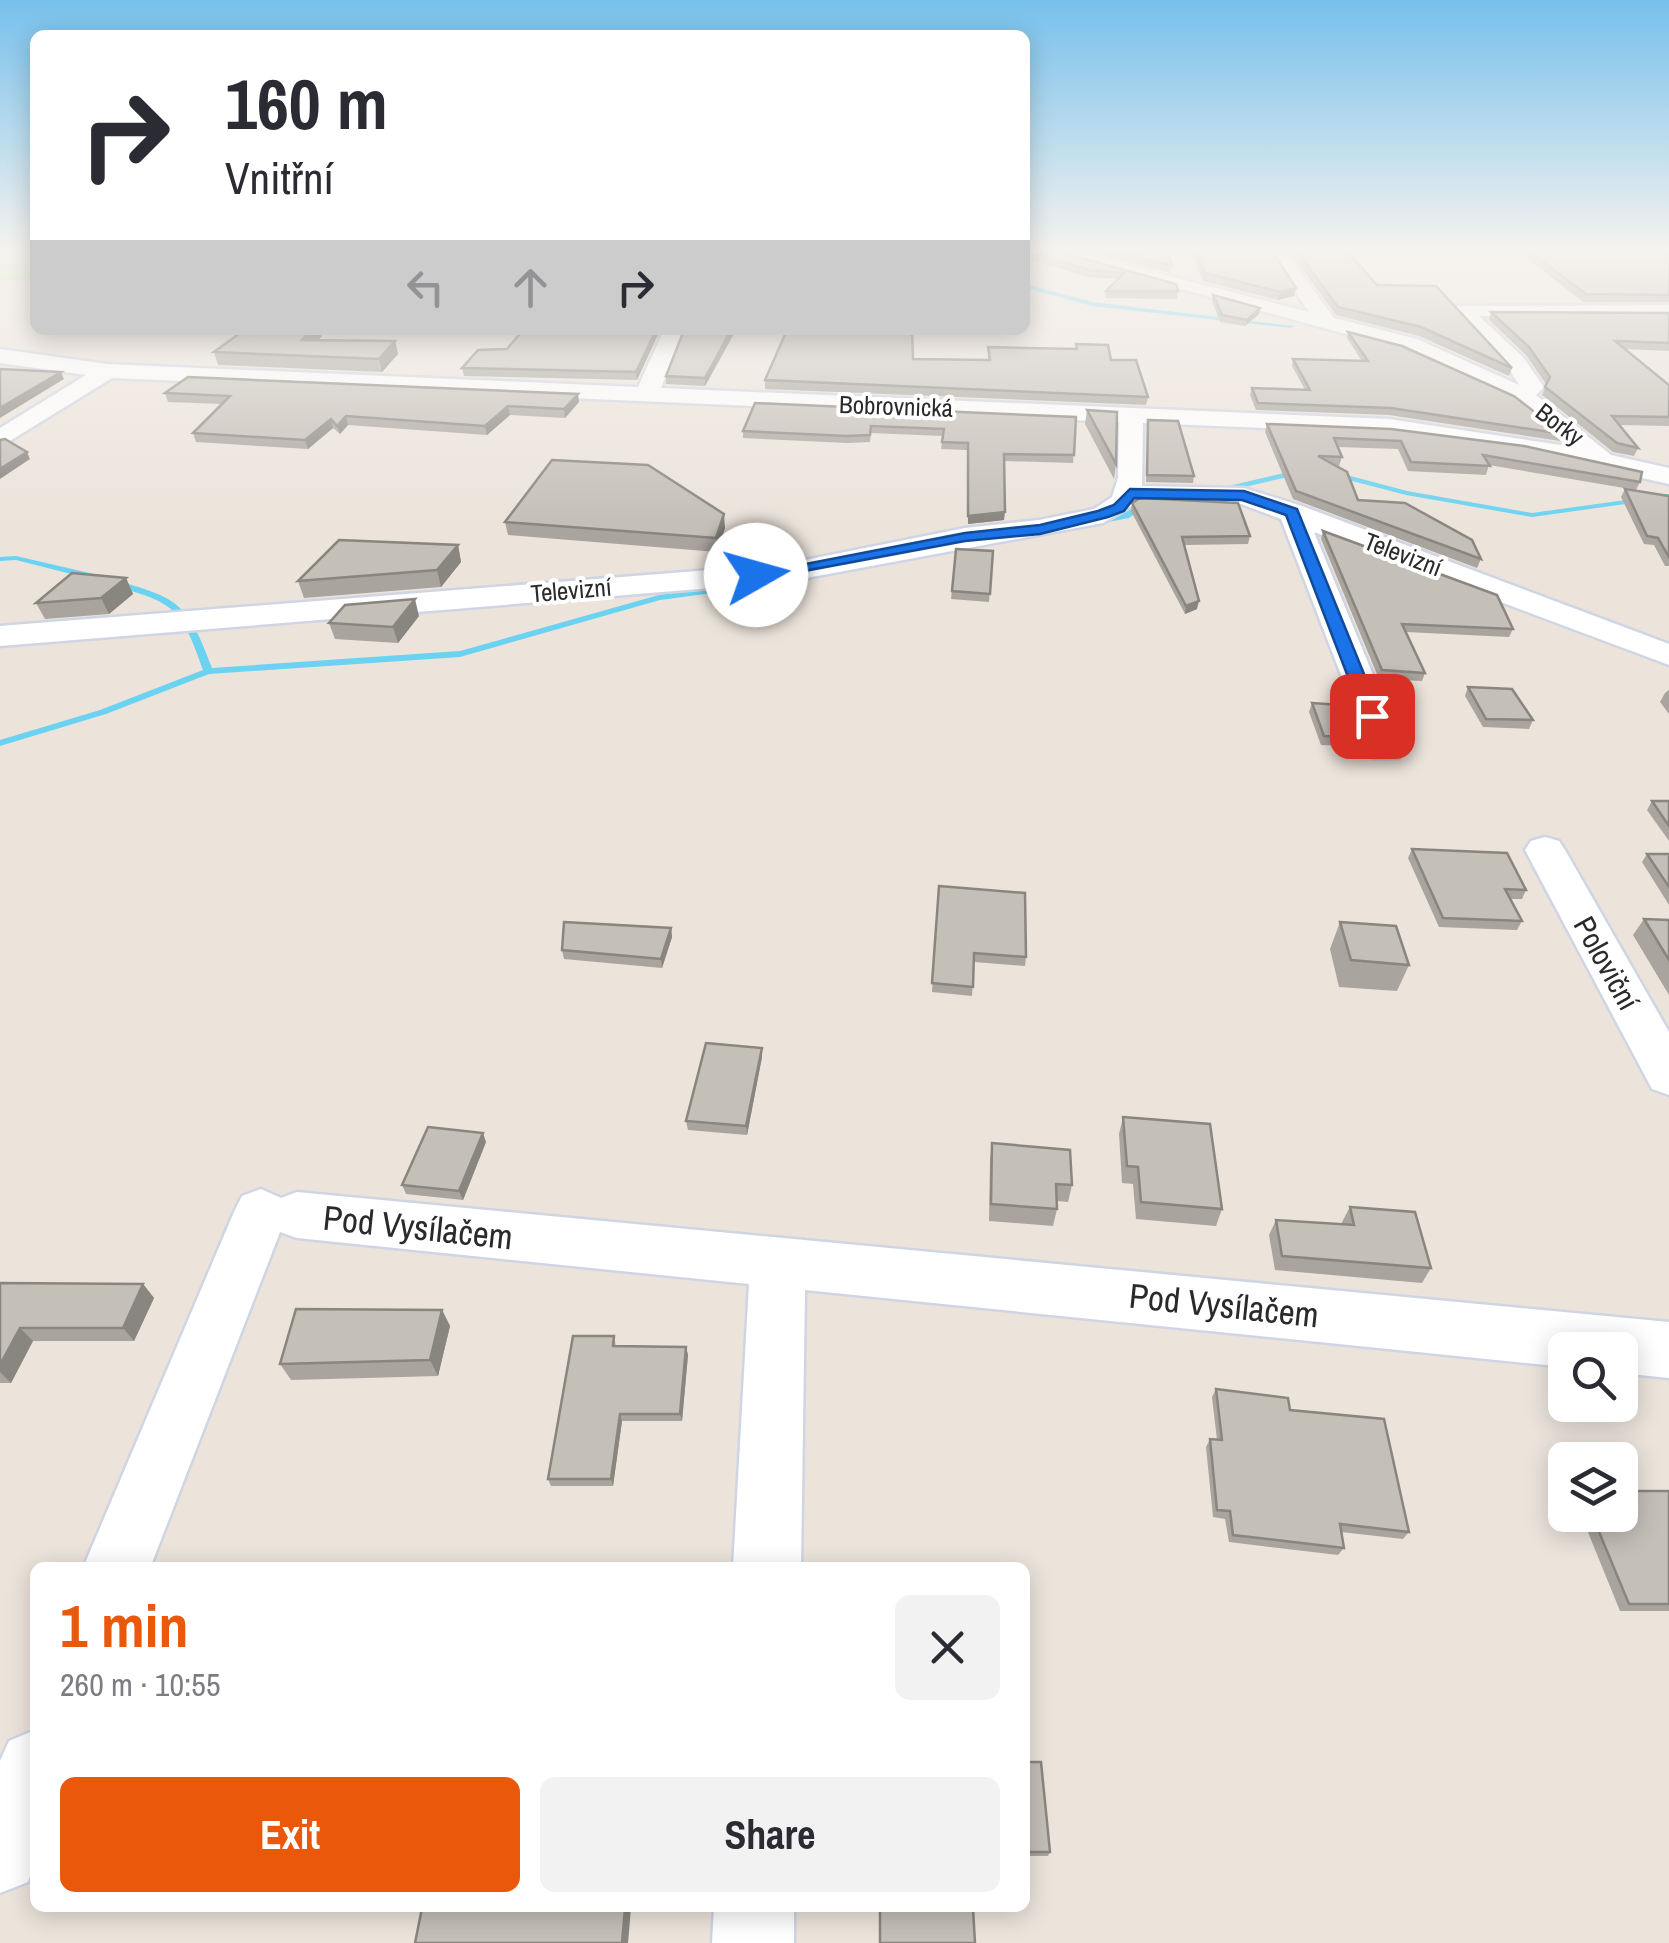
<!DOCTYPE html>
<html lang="en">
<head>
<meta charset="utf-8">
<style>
  :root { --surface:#fff; --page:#f2f2f3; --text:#2b2b33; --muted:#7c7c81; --accent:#ea580c }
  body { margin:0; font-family:"Archivo Narrow",sans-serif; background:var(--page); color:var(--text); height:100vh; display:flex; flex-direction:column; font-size:38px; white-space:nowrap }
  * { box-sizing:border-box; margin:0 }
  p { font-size:32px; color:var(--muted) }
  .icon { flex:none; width:55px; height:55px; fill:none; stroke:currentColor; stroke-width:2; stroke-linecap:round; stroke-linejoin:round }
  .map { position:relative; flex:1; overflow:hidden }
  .side { position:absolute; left:30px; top:1562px; width:1000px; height:350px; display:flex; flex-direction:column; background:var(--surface); border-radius:15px; box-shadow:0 5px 25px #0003 }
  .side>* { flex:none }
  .banner { position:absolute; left:30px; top:30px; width:1000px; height:305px; border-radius:15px; box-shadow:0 5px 25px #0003; background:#fff; color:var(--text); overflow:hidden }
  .buttons { position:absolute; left:1548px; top:1332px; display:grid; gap:20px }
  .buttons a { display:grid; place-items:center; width:90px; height:90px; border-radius:15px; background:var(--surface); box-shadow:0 5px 25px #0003; font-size:50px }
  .pin { position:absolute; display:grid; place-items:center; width:85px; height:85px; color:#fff; margin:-42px; border-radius:20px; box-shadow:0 5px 15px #0006 }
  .me { position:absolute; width:110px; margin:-55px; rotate:83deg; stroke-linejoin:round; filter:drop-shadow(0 0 8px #0008) }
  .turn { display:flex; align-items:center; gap:35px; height:210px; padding:0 30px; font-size:45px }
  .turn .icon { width:130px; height:130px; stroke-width:2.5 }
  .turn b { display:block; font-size:70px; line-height:85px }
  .lanes { display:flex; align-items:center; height:95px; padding:0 30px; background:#0003; justify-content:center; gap:50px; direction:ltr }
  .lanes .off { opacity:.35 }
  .round { display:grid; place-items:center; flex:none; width:105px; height:105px; border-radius:15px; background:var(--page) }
  .overview { display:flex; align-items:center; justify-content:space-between; height:170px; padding:0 30px }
  h1 { font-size:60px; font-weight:800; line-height:75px; color:var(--accent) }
  .cta { display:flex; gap:20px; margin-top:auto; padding:20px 30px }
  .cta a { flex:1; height:115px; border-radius:15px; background:var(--accent); color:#fff; font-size:40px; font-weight:800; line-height:115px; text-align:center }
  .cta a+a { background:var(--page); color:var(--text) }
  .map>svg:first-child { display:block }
</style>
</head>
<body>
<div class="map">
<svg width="1669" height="1943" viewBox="0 0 1669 1943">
  <rect width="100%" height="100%" fill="#ece4db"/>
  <path fill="#b4e496" d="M 0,251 L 35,251 L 35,279 L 0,281 Z"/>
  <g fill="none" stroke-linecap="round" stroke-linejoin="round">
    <g fill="#6bd2f1" fill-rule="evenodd">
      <path d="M 1025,284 L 1092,302 L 1294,326 L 1291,328 L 1092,306 L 1025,288 Z"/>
      <path d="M 1332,471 L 1407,491 L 1532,513 L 1669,494 L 1669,498 L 1532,517 L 1406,495 L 1329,475 L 1328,473 Z"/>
      <path d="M 1288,472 L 1297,472 L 1301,474 L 1231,490 L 1220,491 L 1216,489 Z"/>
      <path d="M 1140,502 L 1147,504 L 1129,518 L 1092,525 L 1088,523 L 1123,514 Z"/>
      <path d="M 16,556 L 98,575 L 99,577 L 95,580 L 16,560 L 0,561 L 0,557 Z"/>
      <path d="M 778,579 L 782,582 L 781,584 L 660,600 L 460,657 L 209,674 L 106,714 L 0,746 L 0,740 L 100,710 L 203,670 C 181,607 175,603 111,585 L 111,581 L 114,580 C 179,598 188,603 212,668 L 460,651 L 659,595 Z"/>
    </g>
    <defs>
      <g id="minor">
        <path d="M 1042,251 L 1071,251 L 1309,312 L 1267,251 L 1285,251 L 1334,318 L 1417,339 L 1519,385 L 1507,366 L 1454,314 L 1454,306 L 1669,305 L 1669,317 L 1479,316 L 1523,357 L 1544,387 L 1536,395 L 1611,455 L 1669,468 L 1669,484 L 1521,451 L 1389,433 L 1143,423 L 1142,486 L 1244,488 L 1302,506 L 1669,644 L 1669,665 L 1314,532 L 1404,750 L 1399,758 L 1373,758 L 1281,519 L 1241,504 L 1138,502 L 1103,523 L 785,582 L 0,646 L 0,626 L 785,564 L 965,528 L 1039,520 L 1094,509 L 1112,497 L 1118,478 L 1119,422 L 112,378 L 0,447 L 0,428 L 86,375 L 0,363 L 0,349 L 107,364 L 638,387 L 664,330 L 684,330 L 661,388 L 1389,419 L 1574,447 L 1513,400 L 1401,349 Z"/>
        <path d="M 1545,837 L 1559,841 L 1565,850 L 1669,1032 L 1669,1095 L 1652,1089 L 1525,850 L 1531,841 Z"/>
        <path d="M 261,1189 L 281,1198 L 297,1192 L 1669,1322 L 1669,1378 L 1620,1373 L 1620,1350 L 1565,1350 L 1565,1367 L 805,1290 L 801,1568 L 733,1568 L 749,1284 L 297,1238 L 280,1232 L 150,1568 L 83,1568 L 234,1212 L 242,1196 Z"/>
        <path d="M 35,1730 L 35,1864 L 28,1882 L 0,1893 L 0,1761 L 9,1741 Z"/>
        <path d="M 714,1908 L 794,1908 L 794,1943 L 712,1943 Z"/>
      </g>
    </defs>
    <use href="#minor" stroke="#d0d5e3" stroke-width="5"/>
    <use href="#minor" fill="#fff" fill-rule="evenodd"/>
  </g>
  <g fill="#a9a49d">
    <path d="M 1025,251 L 1056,251 L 1178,291 L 1177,299 L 1105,298 L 1106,291 L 1117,279 L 1088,277 L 1025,258 Z"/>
    <path d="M 1085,251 L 1140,251 L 1142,255 L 1172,266 L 1171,273 Z"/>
    <path d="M 1193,251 L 1272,251 L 1296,288 L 1294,296 L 1278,300 L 1203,281 L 1192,254 Z"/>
    <path d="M 1289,251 L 1347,251 L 1377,285 L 1512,368 L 1509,376 L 1419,336 L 1336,315 Z"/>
    <path d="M 1518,251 L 1669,251 L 1669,302 L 1583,302 Z"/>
    <path d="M 1213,295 L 1259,314 L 1245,326 L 1220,322 L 1212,301 Z"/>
    <path d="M 1491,312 L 1669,313 L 1669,351 L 1625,349 L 1669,385 L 1669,426 L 1619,425 L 1638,448 L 1634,456 L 1613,452 L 1542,395 L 1546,384 L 1526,355 L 1489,320 Z"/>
    <path d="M 244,330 L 321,330 L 322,336 L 318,340 L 395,341 L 398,354 L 382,372 L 218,365 L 214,352 Z"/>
    <path d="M 523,330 L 660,330 L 637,380 L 464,376 L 462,368 L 507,349 Z"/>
    <path d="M 736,330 L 705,386 L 666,384 L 666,376 Z"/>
    <path d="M 1348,332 L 1563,434 L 1560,441 L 1389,415 L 1256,410 L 1250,395 L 1252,388 L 1305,390 L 1292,366 L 1293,359 L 1362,361 L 1347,338 Z"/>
    <path d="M 1076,344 L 1111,360 L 1148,397 L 1146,405 L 765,389 L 765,380 L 913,359 L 988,360 L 988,347 L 1076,349 Z"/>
    <path d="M 165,393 L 579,402 L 565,418 L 510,415 L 487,435 L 348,425 L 340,434 L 333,428 L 308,449 L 196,442 L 193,433 L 222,404 L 168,402 Z"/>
    <path d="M 1087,410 L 1116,464 L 1114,479 L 1085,424 Z"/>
    <path d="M 1076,417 L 1073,463 L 1004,461 L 1004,520 L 968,524 L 967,450 L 941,449 L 943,436 L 871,433 L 870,442 L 847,443 L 743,438 L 743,431 Z"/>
    <path d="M 1148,420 L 1194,476 L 1193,483 L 1146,482 Z"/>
    <path d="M 1267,424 L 1391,429 L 1640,482 L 1636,490 L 1489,465 L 1486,475 L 1408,471 L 1398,449 L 1338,447 L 1342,457 L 1339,466 L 1336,465 L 1358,500 L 1481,559 L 1477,568 L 1293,499 L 1265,432 Z"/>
    <path d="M 1625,489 L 1669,496 L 1669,566 L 1665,566 L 1654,545 L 1644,544 L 1621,497 Z"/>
    <path d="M 1132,503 L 1250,536 L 1248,544 L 1184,545 L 1197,609 L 1185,614 L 1131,511 Z"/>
    <path d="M 505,522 L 725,528 L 717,552 L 508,535 Z"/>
    <path d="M 1323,531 L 1513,629 L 1509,637 L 1406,632 L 1425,673 L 1422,681 L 1379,679 L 1321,539 Z"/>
    <path d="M 458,545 L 461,562 L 441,587 L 304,598 L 298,581 Z"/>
    <path d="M 956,549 L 993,551 L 989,602 L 951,599 Z"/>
    <path d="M 126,578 L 133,594 L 109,614 L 45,619 L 36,603 Z"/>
    <path d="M 419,616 L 398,643 L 335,639 L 329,623 Z"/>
    <path d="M 1468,687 L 1533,720 L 1529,729 L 1483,727 L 1465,696 Z"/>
    <path d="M 1669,690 L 1669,714 L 1660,702 L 1665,693 Z"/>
    <path d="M 1312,703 L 1368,738 L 1365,747 L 1321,745 L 1309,712 Z"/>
    <path d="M 1652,801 L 1669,801 L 1669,841 L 1647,810 Z"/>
    <path d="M 1412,849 L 1526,890 L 1522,899 L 1510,899 L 1522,921 L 1517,930 L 1439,927 L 1408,858 Z"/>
    <path d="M 1647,854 L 1669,854 L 1669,905 L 1642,862 Z"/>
    <path d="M 939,886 L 1026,957 L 1025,966 L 974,962 L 972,996 L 932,992 Z"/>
    <path d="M 1644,919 L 1669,920 L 1669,995 L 1633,935 Z"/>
    <path d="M 1340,922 L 1409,965 L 1397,991 L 1339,987 L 1330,949 Z"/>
    <path d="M 671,928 L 672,937 L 662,968 L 564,959 L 562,950 Z"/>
    <path d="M 762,1048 L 762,1057 L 747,1135 L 688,1130 L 686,1121 Z"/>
    <path d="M 1123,1117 L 1222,1209 L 1216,1226 L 1136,1219 L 1133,1184 L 1122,1183 L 1119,1134 Z"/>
    <path d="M 486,1142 L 463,1200 L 406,1194 L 402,1185 Z"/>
    <path d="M 992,1143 L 1072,1185 L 1068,1202 L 1057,1201 L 1057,1209 L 1053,1226 L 989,1221 L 990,1160 Z"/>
    <path d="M 1350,1207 L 1431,1268 L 1422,1283 L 1275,1270 L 1269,1235 L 1276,1220 L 1342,1225 L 1342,1222 Z"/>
    <path d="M 0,1283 L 143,1284 L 154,1298 L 134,1341 L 33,1341 L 11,1383 L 0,1383 Z"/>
    <path d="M 442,1310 L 450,1326 L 438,1376 L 291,1380 L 280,1364 Z"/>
    <path d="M 614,1336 L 616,1347 L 686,1347 L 688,1355 L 682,1421 L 622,1421 L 613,1486 L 551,1486 L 548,1479 Z"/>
    <path d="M 1216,1389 L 1290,1410 L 1409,1532 L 1403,1539 L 1341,1532 L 1344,1548 L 1338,1555 L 1229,1542 L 1225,1519 L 1213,1517 L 1206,1447 L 1210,1439 L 1217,1440 L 1212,1397 Z"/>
    <path d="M 1635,1491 L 1669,1491 L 1669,1611 L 1620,1611 L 1581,1515 L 1620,1515 Z"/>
    <path d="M 1025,1762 L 1050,1852 L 1048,1856 L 1025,1856 Z"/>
  </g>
  <g fill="#898680">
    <path d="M 1296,288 L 1294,296 L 1278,300 L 1280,292 Z"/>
    <path d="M 1260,308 L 1259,314 L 1245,326 L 1247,320 Z"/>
    <path d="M 312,330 L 321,330 L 322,336 L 306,353 L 302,340 Z"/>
    <path d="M 656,330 L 660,330 L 637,380 L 636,372 Z"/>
    <path d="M 731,330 L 736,330 L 705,386 L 705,378 Z"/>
    <path d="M 395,341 L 398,354 L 382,372 L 379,359 Z"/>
    <path d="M 61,372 L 64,379 L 0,418 L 0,408 Z"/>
    <path d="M 578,394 L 579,402 L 565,418 L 564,409 Z"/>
    <path d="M 508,406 L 510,415 L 487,435 L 485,426 Z"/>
    <path d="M 346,416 L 348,425 L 340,434 L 337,426 Z"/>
    <path d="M 331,419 L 333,428 L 308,449 L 305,440 Z"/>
    <path d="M 27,452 L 30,459 L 0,479 L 0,469 Z"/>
    <path d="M 1005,512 L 1004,520 L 968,524 L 968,516 Z"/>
    <path d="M 724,514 L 725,528 L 717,552 L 716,538 Z"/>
    <path d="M 458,545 L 461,562 L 441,587 L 437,570 Z"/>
    <path d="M 126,578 L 133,594 L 109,614 L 101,598 Z"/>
    <path d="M 415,599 L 419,616 L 398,643 L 393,627 Z"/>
    <path d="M 1199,601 L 1197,609 L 1185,614 L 1186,606 Z"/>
    <path d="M 671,928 L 672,937 L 662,968 L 661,959 Z"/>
    <path d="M 762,1048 L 762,1057 L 747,1135 L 746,1126 Z"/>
    <path d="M 483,1133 L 486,1142 L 463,1200 L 459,1191 Z"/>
    <path d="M 143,1284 L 154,1298 L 134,1341 L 123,1328 Z"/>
    <path d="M 442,1310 L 450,1326 L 438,1376 L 430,1360 Z"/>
    <path d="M 20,1328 L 33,1341 L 11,1383 L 0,1372 L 0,1365 Z"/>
    <path d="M 686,1347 L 688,1355 L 682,1421 L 680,1414 Z"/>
    <path d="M 620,1414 L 622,1421 L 613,1486 L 611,1479 Z"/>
    <path d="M 625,1908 L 631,1908 L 628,1943 L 622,1943 Z"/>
  </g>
  <g fill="#c4bfb7" stroke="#898680" stroke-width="2.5">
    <path d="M 1025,251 L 1056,251 L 1176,284 L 1178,291 L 1106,291 L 1124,273 L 1089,270 Z"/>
    <path d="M 1113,251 L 1140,251 L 1142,255 L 1146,251 L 1168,251 L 1172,266 Z"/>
    <path d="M 1195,251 L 1272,251 L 1296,288 L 1280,292 L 1205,273 Z"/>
    <path d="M 1297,251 L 1347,251 L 1377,285 L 1436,286 L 1512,368 L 1421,327 L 1338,307 Z"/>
    <path d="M 1529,251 L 1669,251 L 1669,295 L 1586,294 Z"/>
    <path d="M 1213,295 L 1260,308 L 1247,320 L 1222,315 Z"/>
    <path d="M 1491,312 L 1669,313 L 1669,343 L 1615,341 L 1669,385 L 1669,417 L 1612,416 L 1638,448 L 1617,443 L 1545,387 L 1550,377 L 1529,347 Z"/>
    <path d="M 244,330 L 312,330 L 302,340 L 395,341 L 379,359 L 214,352 Z"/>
    <path d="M 523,330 L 656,330 L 636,372 L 462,368 L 478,350 L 507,349 Z"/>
    <path d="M 684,330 L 731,330 L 705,378 L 666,376 Z"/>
    <path d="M 787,330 L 912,330 L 913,359 L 990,360 L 988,347 L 1077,349 L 1076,344 L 1108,345 L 1111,360 L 1136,360 L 1148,397 L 765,380 Z"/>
    <path d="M 1348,332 L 1402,346 L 1514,396 L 1563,434 L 1391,408 L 1258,403 L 1252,388 L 1310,390 L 1293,359 L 1368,361 Z"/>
    <path d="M 0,369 L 61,372 L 0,408 Z"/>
    <path d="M 188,377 L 578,394 L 564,409 L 508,406 L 485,426 L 346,416 L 337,426 L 331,419 L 305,440 L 193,433 L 230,396 L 165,393 Z"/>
    <path d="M 755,403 L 1076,417 L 1074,455 L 1004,454 L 1005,512 L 968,516 L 968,443 L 942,442 L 944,429 L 871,426 L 870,435 L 847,436 L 743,431 Z"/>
    <path d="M 1087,410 L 1117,412 L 1116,464 Z"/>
    <path d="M 1148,420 L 1178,421 L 1194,476 L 1147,475 Z"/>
    <path d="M 1267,424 L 1391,429 L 1524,446 L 1642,472 L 1640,482 L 1483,455 L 1490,466 L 1411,462 L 1401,441 L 1334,438 L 1342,457 L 1318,456 L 1347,472 L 1358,500 L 1405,503 L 1472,540 L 1481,559 L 1296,491 Z"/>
    <path d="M 5,439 L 27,452 L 0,469 L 0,440 Z"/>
    <path d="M 552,460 L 648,465 L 724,514 L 716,538 L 505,522 Z"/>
    <path d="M 1625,489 L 1669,496 L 1669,557 L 1658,538 L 1647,536 Z"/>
    <path d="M 1140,498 L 1238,503 L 1250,536 L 1182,537 L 1199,601 L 1186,606 L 1132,503 Z"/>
    <path d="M 1323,531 L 1497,595 L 1513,629 L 1402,624 L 1425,673 L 1382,670 Z"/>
    <path d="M 339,540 L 458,545 L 437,570 L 298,581 Z"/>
    <path d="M 956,549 L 993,551 L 990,594 L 952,591 Z"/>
    <path d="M 72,573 L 126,578 L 101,598 L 36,603 Z"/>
    <path d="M 415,599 L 393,627 L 329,623 L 345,605 Z"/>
    <path d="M 1468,687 L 1512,689 L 1533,720 L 1486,719 Z"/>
    <path d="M 1312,703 L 1355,706 L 1368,738 L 1324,736 Z"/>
    <path d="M 1652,801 L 1669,801 L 1669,826 Z"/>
    <path d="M 1412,849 L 1507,853 L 1526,890 L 1505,889 L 1522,921 L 1443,918 Z"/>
    <path d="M 1647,854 L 1669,854 L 1669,887 Z"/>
    <path d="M 939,886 L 1025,893 L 1026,957 L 974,953 L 973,987 L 932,983 Z"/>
    <path d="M 1644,919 L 1669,920 L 1669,960 Z"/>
    <path d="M 564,922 L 671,928 L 661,959 L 562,950 Z"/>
    <path d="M 1340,922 L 1396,926 L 1409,965 L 1351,960 Z"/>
    <path d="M 706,1043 L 762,1048 L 746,1126 L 686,1121 Z"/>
    <path d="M 1123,1117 L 1210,1124 L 1222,1209 L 1141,1202 L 1138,1167 L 1127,1166 Z"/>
    <path d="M 428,1127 L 483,1133 L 459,1191 L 402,1185 Z"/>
    <path d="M 992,1143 L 1070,1150 L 1072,1185 L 1056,1184 L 1057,1209 L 991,1204 Z"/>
    <path d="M 1350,1207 L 1415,1212 L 1431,1268 L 1282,1256 L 1276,1220 L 1354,1225 Z"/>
    <path d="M 0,1283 L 143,1284 L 123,1328 L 20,1328 L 0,1365 Z"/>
    <path d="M 296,1309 L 442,1310 L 430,1360 L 280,1364 Z"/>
    <path d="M 573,1336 L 614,1336 L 613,1346 L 686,1347 L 680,1414 L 620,1414 L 611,1479 L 548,1479 Z"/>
    <path d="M 1216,1389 L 1288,1398 L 1290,1410 L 1384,1419 L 1409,1532 L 1340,1524 L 1344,1548 L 1233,1535 L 1230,1511 L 1217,1510 L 1210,1439 L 1222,1440 Z"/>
    <path d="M 1620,1480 L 1630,1480 L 1635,1491 L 1669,1491 L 1669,1604 L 1629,1604 L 1592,1515 L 1620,1515 Z"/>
    <path d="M 1025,1762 L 1041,1762 L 1050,1852 L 1025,1852 Z"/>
    <path d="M 422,1908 L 625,1908 L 622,1943 L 415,1943 Z"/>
    <path d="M 880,1908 L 973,1908 L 975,1943 L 880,1943 Z"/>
  </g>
  <linearGradient id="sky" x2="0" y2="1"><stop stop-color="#76c0ec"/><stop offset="0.48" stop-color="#f6f3ef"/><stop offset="1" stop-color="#f6f3ef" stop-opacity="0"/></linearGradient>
  <rect width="1669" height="523" fill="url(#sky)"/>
  <path fill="#1a73e8" stroke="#114b97" stroke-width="2.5" d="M 1130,489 L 1244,491 L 1297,509 L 1381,716 L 1379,720 L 1363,716 L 1286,515 L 1242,500 L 1134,498 L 1124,511 L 1108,517 L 1040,534 L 965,541 L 756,580 L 749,575 L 965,533 L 1040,525 L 1098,511 L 1114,505 Z"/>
  <g text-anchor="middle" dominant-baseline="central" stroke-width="8" stroke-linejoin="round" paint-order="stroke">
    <g font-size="25" fill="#2a2a2a" stroke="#fff">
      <text transform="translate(896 406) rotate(2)">Bobrovnická</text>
      <text transform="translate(1560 424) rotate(37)">Borky</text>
      <text transform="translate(1403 554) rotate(21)">Televizní</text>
      <text transform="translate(571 590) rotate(-5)">Televizní</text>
    </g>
    <g font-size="30" fill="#2a2a2a" stroke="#fff">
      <text transform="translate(1607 963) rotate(61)">Poloviční</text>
    </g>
    <g font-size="35" fill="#2a2a2a" stroke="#fff">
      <text transform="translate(418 1227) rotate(6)">Pod Vysílačem</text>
      <text transform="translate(1224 1305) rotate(6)">Pod Vysílačem</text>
    </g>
  </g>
</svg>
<div class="buttons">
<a><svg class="icon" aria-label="search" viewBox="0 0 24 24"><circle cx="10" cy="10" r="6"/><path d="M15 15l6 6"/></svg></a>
<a><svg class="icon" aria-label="layers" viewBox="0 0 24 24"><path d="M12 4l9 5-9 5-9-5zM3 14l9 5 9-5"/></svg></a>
</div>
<div class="pin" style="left:1372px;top:716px;background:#d93025"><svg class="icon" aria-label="arrive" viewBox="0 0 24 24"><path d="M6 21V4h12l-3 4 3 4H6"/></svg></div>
<svg class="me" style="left:756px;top:575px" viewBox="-20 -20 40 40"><circle r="19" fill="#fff"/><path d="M0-13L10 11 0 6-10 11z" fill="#1a73e8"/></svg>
<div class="banner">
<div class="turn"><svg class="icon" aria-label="right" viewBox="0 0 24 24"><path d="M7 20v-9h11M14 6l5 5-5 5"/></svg><div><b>160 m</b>Vnitřní</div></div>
<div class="lanes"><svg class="icon off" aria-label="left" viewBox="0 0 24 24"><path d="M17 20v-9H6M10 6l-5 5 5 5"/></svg><svg class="icon off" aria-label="ahead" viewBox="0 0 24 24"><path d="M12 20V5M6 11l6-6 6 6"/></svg><svg class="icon" aria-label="right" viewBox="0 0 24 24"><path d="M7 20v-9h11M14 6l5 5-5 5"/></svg></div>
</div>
<section class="side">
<div class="overview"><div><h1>1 min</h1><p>260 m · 10:55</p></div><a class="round"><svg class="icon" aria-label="close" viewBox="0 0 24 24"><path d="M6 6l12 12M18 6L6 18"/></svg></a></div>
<div class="cta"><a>Exit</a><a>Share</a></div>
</section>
</div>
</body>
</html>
